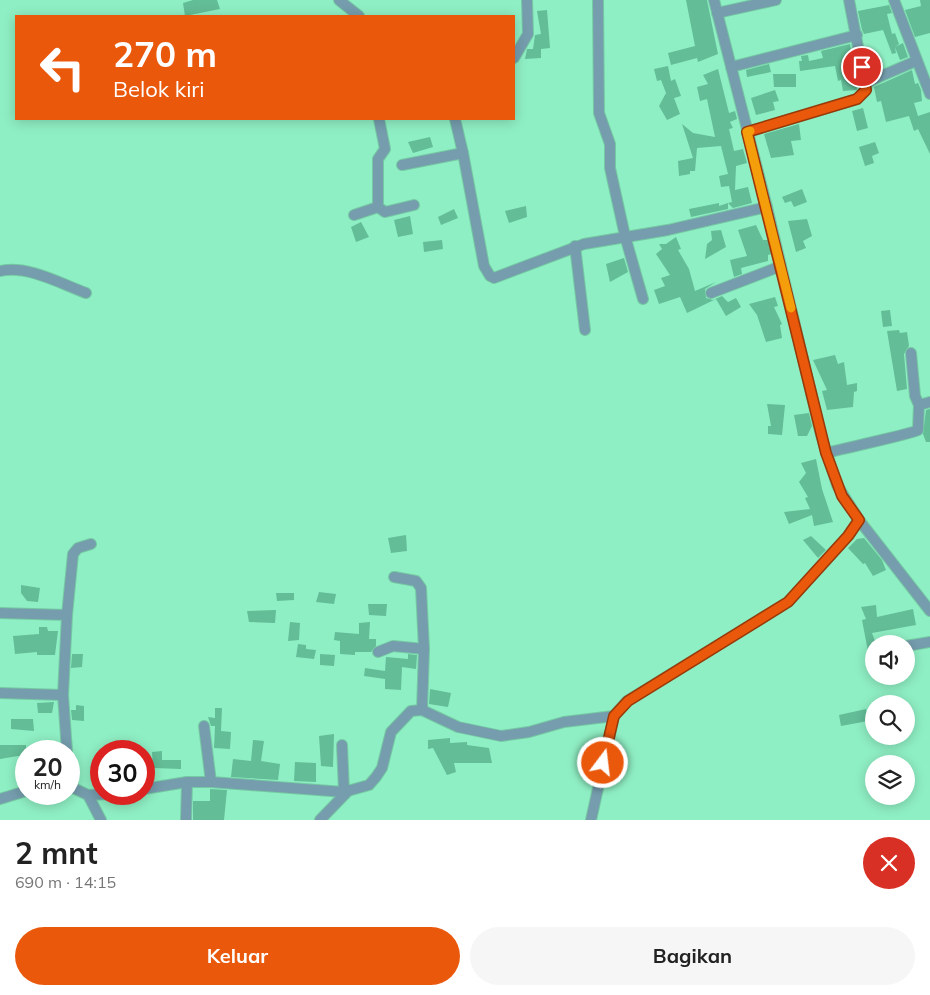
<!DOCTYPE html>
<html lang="id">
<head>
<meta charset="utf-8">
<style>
  :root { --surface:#fff; --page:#f6f6f6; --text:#222; --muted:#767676; --accent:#ea580c }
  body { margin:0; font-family:Mulish,sans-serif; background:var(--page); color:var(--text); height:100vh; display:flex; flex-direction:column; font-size:19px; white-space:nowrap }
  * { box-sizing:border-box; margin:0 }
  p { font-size:16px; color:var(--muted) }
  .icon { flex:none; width:28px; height:28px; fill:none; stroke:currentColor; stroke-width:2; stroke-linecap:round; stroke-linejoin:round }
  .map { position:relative; height:820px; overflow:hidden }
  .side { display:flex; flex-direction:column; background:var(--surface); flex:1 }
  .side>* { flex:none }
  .guide { position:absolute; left:15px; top:15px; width:500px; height:105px; border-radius:0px; box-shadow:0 2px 12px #0003; background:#ea580c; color:#fff; overflow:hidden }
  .controls { position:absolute; left:865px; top:635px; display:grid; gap:10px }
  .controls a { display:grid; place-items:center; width:50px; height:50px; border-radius:50%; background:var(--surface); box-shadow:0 2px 12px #0003; font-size:25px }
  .speed { position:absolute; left:15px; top:740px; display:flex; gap:10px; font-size:25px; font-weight:700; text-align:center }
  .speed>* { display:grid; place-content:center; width:65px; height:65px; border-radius:50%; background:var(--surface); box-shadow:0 2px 12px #0003; line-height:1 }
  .speed small { font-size:12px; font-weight:400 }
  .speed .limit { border:8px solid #d22; background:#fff; color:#111 }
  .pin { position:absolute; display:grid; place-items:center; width:42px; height:42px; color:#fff; margin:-21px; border:2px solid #fff; border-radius:50%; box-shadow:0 1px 5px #0007 }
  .me { position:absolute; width:55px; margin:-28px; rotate:15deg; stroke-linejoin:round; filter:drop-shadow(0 0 4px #0008) }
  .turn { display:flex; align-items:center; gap:18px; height:105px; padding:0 15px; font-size:22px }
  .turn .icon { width:65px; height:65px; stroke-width:2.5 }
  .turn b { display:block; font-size:35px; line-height:42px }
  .round { display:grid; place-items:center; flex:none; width:52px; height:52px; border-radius:26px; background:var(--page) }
  .summary { display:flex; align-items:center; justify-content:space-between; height:85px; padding:0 15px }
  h1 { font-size:30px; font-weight:700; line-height:38px }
  .button { display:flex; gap:10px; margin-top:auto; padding:10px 15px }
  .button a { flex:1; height:58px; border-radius:30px; background:var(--accent); color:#fff; font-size:20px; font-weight:700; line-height:58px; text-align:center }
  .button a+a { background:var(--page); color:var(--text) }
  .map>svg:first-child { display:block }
</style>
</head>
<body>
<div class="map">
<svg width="930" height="820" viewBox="0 0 930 820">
  <rect width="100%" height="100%" fill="#8fefc4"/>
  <g fill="#63bd97">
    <path d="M 193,0 L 217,0 L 220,9 L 185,16 L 183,3 Z"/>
    <path d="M 686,0 L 707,0 L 718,54 L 698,62 L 697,58 L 671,65 L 668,53 L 695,46 Z"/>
    <path d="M 920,0 L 930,0 L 930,33 L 915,37 L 905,10 L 921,6 Z"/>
    <path d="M 889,5 L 892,13 L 887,14 L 892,34 L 895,33 L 899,44 L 895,47 L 903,43 L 908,57 L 900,60 L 895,47 L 896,53 L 892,54 L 883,30 L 864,34 L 862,30 L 858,11 Z"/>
    <path d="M 547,10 L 550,48 L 541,49 L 541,58 L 525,59 L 527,49 L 533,49 L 535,35 L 541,34 L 537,11 Z"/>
    <path d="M 850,44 L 857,90 L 843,91 L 841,80 L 838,81 L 835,66 L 800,71 L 799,61 L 802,61 L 801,56 L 808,55 L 809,61 L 823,58 L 821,51 Z"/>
    <path d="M 769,64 L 771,72 L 747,77 L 746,70 Z"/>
    <path d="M 668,66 L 671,81 L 675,79 L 681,96 L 674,98 L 680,114 L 667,120 L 659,106 L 666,93 L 661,80 L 657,81 L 654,69 Z"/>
    <path d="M 718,69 L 729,113 L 735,111 L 737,119 L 730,122 L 733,128 L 729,129 L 734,151 L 743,149 L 747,163 L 736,166 L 735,190 L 748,187 L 752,203 L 733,208 L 728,203 L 732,202 L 729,186 L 721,187 L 719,176 L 728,174 L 721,146 L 697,148 L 695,171 L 690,171 L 690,174 L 679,176 L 678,161 L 693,158 L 682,124 L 693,133 L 715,137 L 707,99 L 700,101 L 697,87 L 708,84 L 703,75 Z"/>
    <path d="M 912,70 L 915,84 L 918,83 L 921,90 L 922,101 L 914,103 L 918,116 L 930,112 L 930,154 L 918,129 L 914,131 L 909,116 L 886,122 L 881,101 L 877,102 L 874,87 Z"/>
    <path d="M 773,74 L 796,74 L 796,87 L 774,87 Z"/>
    <path d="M 775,90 L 779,101 L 773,102 L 775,110 L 756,115 L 751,98 Z"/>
    <path d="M 863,108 L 868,128 L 857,131 L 852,111 Z"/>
    <path d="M 799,124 L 801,140 L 791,141 L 794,155 L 771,158 L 764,134 Z"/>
    <path d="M 430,137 L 433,147 L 413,153 L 408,142 Z"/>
    <path d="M 875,142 L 879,153 L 872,156 L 874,163 L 865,166 L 859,147 Z"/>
    <path d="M 802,189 L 807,202 L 794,207 L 791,201 L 785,203 L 782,197 Z"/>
    <path d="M 719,203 L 719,206 L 728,203 L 728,209 L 691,217 L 689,209 Z"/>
    <path d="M 526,206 L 527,217 L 509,223 L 505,211 Z"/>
    <path d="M 454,209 L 458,218 L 441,225 L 438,217 Z"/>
    <path d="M 410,216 L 413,234 L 398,237 L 394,220 Z"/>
    <path d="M 807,219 L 812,236 L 803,241 L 806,248 L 796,252 L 788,221 Z"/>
    <path d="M 361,222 L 369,237 L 356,242 L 351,227 Z"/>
    <path d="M 756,225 L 763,240 L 768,240 L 771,254 L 768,255 L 768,261 L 741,268 L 742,274 L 734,277 L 730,260 L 747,256 L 738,230 Z"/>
    <path d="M 721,230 L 726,247 L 705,259 L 707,244 L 712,240 L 711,231 Z"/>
    <path d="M 676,237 L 681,249 L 678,250 L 689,269 L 695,291 L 716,282 L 705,289 L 706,298 L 713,300 L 722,296 L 728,302 L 736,298 L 741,307 L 726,316 L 716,299 L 687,313 L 680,297 L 659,304 L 654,290 L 665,286 L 661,278 L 670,275 L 656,254 L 662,249 L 659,244 L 666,244 Z"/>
    <path d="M 442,240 L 443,249 L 424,252 L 423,242 Z"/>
    <path d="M 624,258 L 628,272 L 610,282 L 606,264 Z"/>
    <path d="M 775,297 L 778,306 L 774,307 L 782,324 L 780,325 L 782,338 L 766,342 L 757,315 L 749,304 Z"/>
    <path d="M 890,310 L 892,326 L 883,327 L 881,311 Z"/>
    <path d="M 899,330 L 900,333 L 907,332 L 909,346 L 904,354 L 907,389 L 897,391 L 887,331 Z"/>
    <path d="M 835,355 L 838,364 L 844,362 L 847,385 L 857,383 L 857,391 L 854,392 L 853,407 L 827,410 L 822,391 L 827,390 L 813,360 Z"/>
    <path d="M 767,404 L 785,405 L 782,435 L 768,434 L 768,426 L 771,426 Z"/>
    <path d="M 930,409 L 930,442 L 926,442 L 923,434 L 926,410 Z"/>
    <path d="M 809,413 L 812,426 L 807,436 L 798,436 L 794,415 Z"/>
    <path d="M 816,459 L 822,489 L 833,522 L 814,526 L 812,515 L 789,524 L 784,512 L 810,509 L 805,498 L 808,497 L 799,482 L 806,473 L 801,463 Z"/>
    <path d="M 406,535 L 407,551 L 391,553 L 388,538 Z"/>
    <path d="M 811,536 L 826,550 L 818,558 L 803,540 Z"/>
    <path d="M 864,538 L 882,560 L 886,570 L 873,576 L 865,563 L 863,564 L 848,548 L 857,539 Z"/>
    <path d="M 21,585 L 40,588 L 38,602 L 27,601 L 21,593 Z"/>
    <path d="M 319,592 L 336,594 L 334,604 L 316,602 Z"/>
    <path d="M 276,593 L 294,593 L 294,600 L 277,601 Z"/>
    <path d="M 368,604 L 387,604 L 386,616 L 369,615 Z"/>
    <path d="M 876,605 L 877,617 L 913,609 L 916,625 L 872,633 L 876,644 L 874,644 L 874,662 L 870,662 L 862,620 L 866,619 L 861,607 Z"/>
    <path d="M 276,610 L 275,623 L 249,622 L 247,611 Z"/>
    <path d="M 290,622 L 300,623 L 299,640 L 288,641 Z"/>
    <path d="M 370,622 L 369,639 L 376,639 L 376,646 L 371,652 L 355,652 L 355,655 L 340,654 L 340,641 L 334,640 L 335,632 L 359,634 L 359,623 Z"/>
    <path d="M 39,627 L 47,627 L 48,631 L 58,631 L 55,655 L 37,655 L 37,652 L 15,654 L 13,636 L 39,634 Z"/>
    <path d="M 298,644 L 306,645 L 306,649 L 316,650 L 314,659 L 296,657 Z"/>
    <path d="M 72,654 L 83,654 L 82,667 L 71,668 Z"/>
    <path d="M 320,654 L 335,655 L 334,666 L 320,665 Z"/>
    <path d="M 408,654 L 417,655 L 416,669 L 402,667 L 401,690 L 385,689 L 385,679 L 364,676 L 365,668 L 385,671 L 386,657 L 408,659 Z"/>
    <path d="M 430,689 L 451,693 L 448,707 L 429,704 Z"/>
    <path d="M 54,702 L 52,713 L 38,713 L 37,703 Z"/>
    <path d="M 76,705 L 84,706 L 84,721 L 72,720 L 71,710 L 76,710 Z"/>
    <path d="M 215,708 L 222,708 L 221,731 L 231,732 L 230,749 L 214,748 L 215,726 L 211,726 L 208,717 L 215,718 Z"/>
    <path d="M 866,709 L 868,721 L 841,726 L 839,715 Z"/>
    <path d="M 11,719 L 33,719 L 34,731 L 11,729 Z"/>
    <path d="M 334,734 L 333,767 L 321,766 L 319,736 Z"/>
    <path d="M 450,738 L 450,743 L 467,742 L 467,745 L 489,748 L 492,763 L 454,763 L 456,772 L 447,775 L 433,748 L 428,749 L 428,740 Z"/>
    <path d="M 253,740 L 264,741 L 261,761 L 280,764 L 278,780 L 231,777 L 233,759 L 251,761 Z"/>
    <path d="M 0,745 L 26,745 L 26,757 L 18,756 L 0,759 Z"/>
    <path d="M 162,751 L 162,760 L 181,760 L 181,769 L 153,768 L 152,752 Z"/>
    <path d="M 295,762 L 316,763 L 316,782 L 294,781 Z"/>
    <path d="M 210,789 L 227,790 L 224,820 L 193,820 L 193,801 L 210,801 Z"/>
  </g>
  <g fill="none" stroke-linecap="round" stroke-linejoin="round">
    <defs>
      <g id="minor">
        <path d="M 339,0 L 359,16"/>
        <path d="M 598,0 L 599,113 L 610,144 L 610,168 L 625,236 L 643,299"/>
        <path d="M 714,0 L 767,207 L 821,435 L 837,485 L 859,520 L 930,611"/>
        <path d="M 849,0 L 865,83"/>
        <path d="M 894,0 L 930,94"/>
        <path d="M 717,13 L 776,0"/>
        <path d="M 514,58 L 528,34 L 527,0"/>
        <path d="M 731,67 L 857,35"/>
        <path d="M 455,119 L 463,153 L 484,266 L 490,276 L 494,278 L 584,244 L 668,230 L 767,207"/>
        <path d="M 747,132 L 857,99 L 866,90 L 865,83 L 916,61"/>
        <path d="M 402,165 L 463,153"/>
        <path d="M 378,207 L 378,159 L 385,149 L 379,119"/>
        <path d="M 354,215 L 378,207 L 385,212 L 414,205"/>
        <path d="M 575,246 L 585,330"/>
        <path d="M 0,271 C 28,265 59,283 86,293"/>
        <path d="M 711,293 L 781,266"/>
        <path d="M 911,353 L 915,396 L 919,405"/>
        <path d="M 826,453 C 840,449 912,434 918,430 L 919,405 L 930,402"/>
        <path d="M 394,577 L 416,581 L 421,588 L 424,649 L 422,710"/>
        <path d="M 0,613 L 67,615 L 63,695 L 67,751"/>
        <path d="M 67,615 L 73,554 L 78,548 L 91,544"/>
        <path d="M 906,646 L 930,642"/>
        <path d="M 378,652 L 393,646 L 424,649"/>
        <path d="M 0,693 L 63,695"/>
        <path d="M 204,726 L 211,782"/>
        <path d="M 342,745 L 344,792"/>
        <path d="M 69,773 L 70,786"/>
        <path d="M 69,786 L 88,795 L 111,794"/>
        <path d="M 144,789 L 187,782 L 211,782 L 344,792 L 369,785 L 376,777 L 382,768 L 391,732 L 411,711 L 422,710 L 458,727 L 501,736 L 529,732 L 564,722 L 614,716"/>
        <path d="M 88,795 L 101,820"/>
        <path d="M 0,799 L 26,791"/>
        <path d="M 186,820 L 187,782"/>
        <path d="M 320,820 L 349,790"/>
        <path d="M 591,820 L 614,716 L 627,701 L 788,602 L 848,536 L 859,520"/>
      </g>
    </defs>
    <use href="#minor" stroke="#75c9a3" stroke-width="12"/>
    <use href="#minor" stroke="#759dad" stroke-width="10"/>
  </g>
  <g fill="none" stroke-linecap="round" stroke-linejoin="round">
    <defs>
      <path id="route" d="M 603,763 L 614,716 L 628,701 L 788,602 L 848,536 L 859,520 L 842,496 L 826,453 L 747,132 L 857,99 L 866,90 L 862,67"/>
    </defs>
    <use href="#route" stroke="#983908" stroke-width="12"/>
    <use href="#route" stroke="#ea580c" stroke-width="9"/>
    <path stroke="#f59e0b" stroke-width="9" d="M 750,131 L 747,132 L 791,308"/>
  </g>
</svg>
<div class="controls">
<a><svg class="icon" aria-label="sound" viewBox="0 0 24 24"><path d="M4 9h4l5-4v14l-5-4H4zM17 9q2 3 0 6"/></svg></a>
<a><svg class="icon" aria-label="search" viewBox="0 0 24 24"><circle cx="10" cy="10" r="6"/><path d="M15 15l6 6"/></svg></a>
<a><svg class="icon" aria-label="layers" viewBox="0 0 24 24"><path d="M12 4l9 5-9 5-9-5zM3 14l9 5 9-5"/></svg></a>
</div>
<div class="speed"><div>20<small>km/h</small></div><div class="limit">30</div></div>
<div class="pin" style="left:862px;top:67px;background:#d93025"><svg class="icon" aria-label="arrive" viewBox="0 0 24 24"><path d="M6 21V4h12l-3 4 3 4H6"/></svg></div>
<svg class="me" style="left:603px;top:763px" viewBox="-20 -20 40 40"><circle r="17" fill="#ea580c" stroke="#fff" stroke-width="3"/><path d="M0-11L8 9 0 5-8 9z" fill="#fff"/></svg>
<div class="guide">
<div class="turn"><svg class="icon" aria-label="left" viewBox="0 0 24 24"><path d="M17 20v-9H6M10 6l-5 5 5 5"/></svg><div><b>270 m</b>Belok kiri</div></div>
</div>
</div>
<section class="side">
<div class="summary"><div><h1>2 mnt</h1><p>690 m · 14:15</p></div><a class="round" style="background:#d93025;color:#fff"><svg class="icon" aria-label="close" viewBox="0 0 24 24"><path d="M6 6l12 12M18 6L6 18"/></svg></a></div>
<div class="button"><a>Keluar</a><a>Bagikan</a></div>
</section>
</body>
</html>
